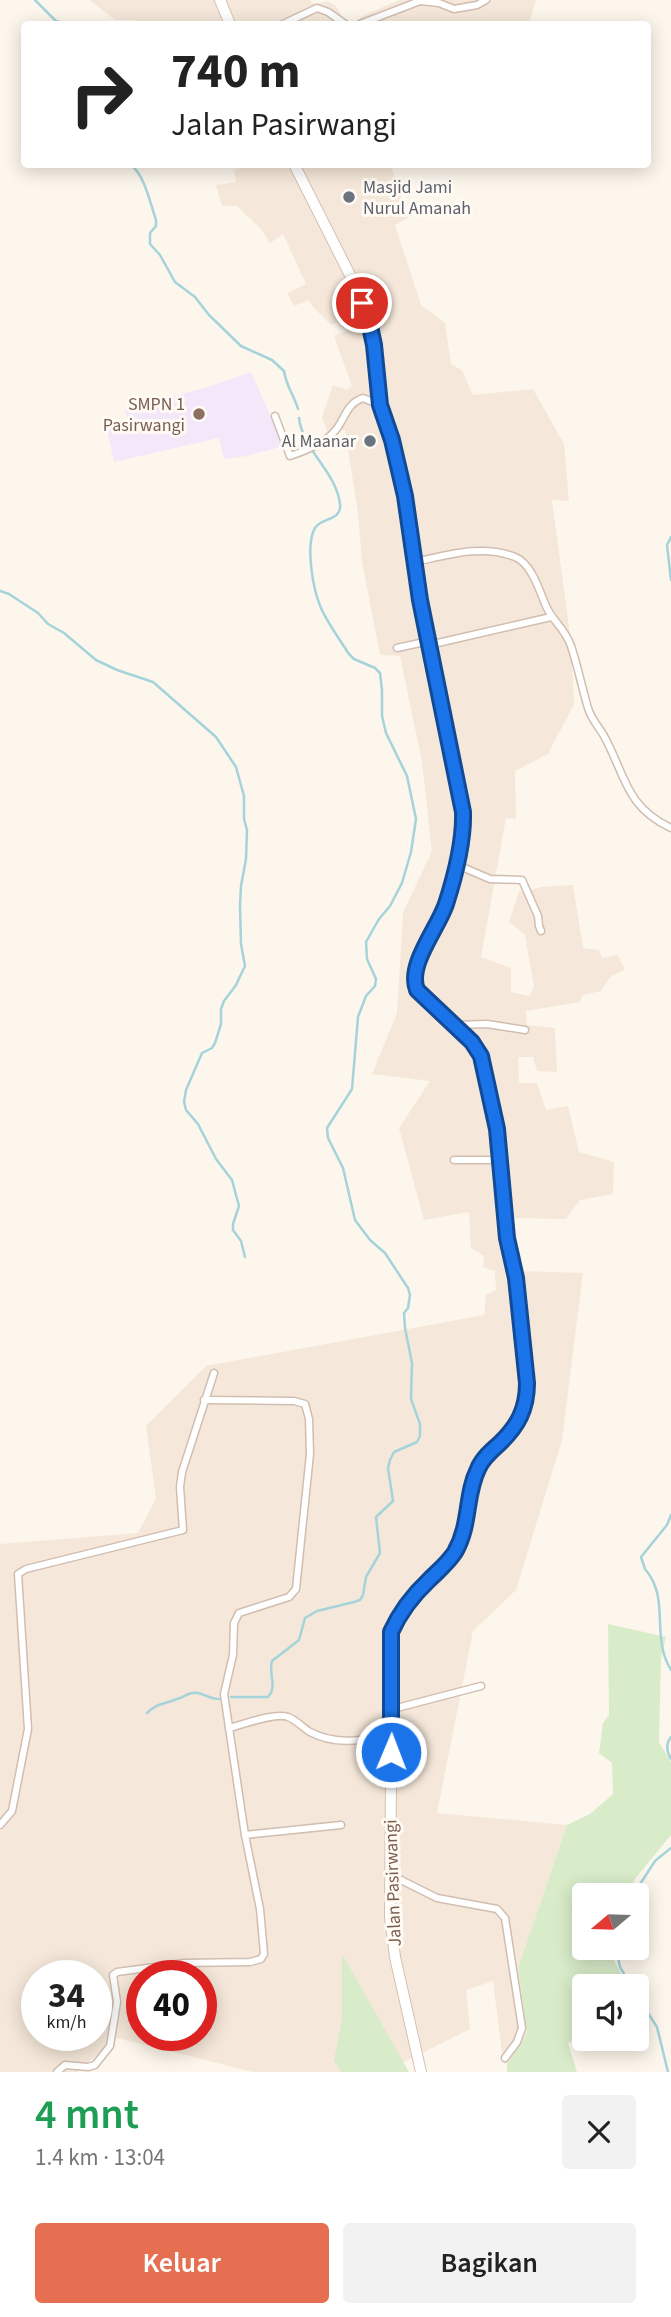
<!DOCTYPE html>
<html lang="id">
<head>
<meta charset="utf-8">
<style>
  :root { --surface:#fff; --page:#f2f2f2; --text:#222; --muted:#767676; --accent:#e76f51 }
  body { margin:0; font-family:"Source Sans 3",sans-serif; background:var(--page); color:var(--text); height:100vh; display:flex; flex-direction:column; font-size:26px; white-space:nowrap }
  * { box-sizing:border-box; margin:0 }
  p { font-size:23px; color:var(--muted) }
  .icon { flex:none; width:38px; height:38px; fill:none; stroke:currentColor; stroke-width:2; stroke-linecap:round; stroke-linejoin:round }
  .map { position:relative; height:2072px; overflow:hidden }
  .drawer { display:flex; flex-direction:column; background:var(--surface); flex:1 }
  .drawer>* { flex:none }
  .top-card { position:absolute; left:21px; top:21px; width:630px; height:147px; border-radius:7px; box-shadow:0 4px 18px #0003; background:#fff; color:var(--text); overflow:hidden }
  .needle { width:46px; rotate:251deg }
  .tools { position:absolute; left:572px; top:1883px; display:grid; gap:14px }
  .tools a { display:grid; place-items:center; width:77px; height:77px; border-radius:7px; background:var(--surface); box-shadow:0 4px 18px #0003; font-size:35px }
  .speed { position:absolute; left:21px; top:1960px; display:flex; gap:14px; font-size:35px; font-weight:700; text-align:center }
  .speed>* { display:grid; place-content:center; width:91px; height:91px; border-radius:50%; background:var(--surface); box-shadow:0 4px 18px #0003; line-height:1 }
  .speed small { font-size:18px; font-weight:400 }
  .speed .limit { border:10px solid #d22; background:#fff; color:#111 }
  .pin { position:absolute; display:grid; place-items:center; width:60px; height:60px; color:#fff; margin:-30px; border:4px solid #fff; border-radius:50%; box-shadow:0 2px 7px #0007 }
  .me { position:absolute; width:77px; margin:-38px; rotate:1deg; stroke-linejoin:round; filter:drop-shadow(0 0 5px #0008) }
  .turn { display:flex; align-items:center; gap:24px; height:147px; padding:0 35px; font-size:32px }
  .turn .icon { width:91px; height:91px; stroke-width:2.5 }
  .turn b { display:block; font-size:49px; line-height:60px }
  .round { display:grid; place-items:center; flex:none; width:74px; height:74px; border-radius:7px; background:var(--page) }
  .headline { display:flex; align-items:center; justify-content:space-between; height:119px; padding:0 35px }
  h1 { font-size:42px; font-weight:600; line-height:52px; color:#1e9e55 }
  .cta { display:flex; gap:14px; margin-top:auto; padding:14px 35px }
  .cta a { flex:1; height:80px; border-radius:7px; background:var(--accent); color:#fff; font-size:28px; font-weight:600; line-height:80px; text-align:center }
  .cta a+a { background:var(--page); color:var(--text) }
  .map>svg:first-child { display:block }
</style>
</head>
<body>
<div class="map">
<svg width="671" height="2072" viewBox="0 0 671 2072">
  <rect width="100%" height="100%" fill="#fdf6ec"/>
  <g fill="#f5e8da" fill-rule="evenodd">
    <path d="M 90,0 L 310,0 L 314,4 L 327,1 L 336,6 L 343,18 L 354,23 L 364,15 L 400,0 L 536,0 L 529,24 L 139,24 L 136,20 L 115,20 Z"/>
    <path d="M 262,165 L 391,165 L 408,218 L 395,225 L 421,305 L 445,323 L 451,364 L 462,370 L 473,395 L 533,389 L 564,444 L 569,501 L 552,500 L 571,642 L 574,704 L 548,754 L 515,771 L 516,819 L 506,818 L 481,957 L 511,968 L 511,992 L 529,996 L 534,987 L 525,935 L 509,922 L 519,892 L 542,887 L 573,885 L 583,948 L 599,950 L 602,958 L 618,955 L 625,970 L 610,977 L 601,991 L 583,995 L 580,1002 L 526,1011 L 527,1025 L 555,1028 L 557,1072 L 537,1071 L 533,1057 L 518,1057 L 519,1083 L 537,1083 L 546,1110 L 568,1106 L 579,1152 L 614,1162 L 613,1194 L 580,1200 L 566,1219 L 511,1218 L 521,1271 L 583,1273 L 562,1440 L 516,1590 L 473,1631 L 437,1813 L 567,1825 L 518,1968 L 527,2034 L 507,2065 L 503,2062 L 493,1981 L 466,1990 L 470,2029 L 384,2072 L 253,2072 L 117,2038 L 77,2072 L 0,2072 L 0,1544 L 138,1533 L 156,1498 L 146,1426 L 206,1366 L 484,1315 L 486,1295 L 496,1290 L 495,1271 L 483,1267 L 484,1256 L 471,1248 L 469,1212 L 424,1220 L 399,1128 L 430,1081 L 372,1074 L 397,1013 L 403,913 L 432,851 L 422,762 L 400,656 L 380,655 L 362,561 L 358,513 L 345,430 L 328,433 L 322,417 L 333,385 L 347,390 L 352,386 L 334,336 L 366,323 L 362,313 L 331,325 L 313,307 L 309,300 L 294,306 L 287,293 L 306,284 L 283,234 L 270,243 L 261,229 L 237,206 L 222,206 L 216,185 L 236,182 L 234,170 ZM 37,1976 L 96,1976 L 96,2035 L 37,2035 ZM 142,1976 L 201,1976 L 201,2035 L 142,2035 Z"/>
  </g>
  <path fill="#f3e8fa" d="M 251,372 L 284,446 L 247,456 L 224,459 L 219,438 L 114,462 L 106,425 L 127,420 L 125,409 L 208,387 Z"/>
  <g fill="#d8ecc9">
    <path d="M 608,1624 L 666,1637 L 661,1657 L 659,1742 L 671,1762 L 671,1835 L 634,1880 L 628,1895 L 584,1895 L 584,1948 L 608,1948 L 627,1986 L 584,1986 L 584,2036 L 568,2043 L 577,2072 L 507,2072 L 507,2065 L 527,2034 L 518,1968 L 567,1825 L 590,1814 L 613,1794 L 612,1763 L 599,1753 L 603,1723 L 609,1715 Z"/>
    <path d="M 342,1954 L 409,2072 L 341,2072 L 334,2060 L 342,2020 Z"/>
  </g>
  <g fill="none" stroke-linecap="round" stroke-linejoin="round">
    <g stroke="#a5d3da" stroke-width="2.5">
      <path d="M 35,0 L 56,21 L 66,24"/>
      <path d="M 130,164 C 145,175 150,203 156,220 L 156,226 L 150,233 L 150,244 L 160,255 L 175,282 L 195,297 L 209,315 L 241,346 L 272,360 L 284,371 C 286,386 294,395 298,409"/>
      <path d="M 671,537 L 667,545 L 671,580"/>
      <path d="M 0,591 L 9,594 L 38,613 L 48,624 L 64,633 L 96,660 L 117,670 L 153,682 L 216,737 L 236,767 L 244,796 L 244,819 L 247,830 L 246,859 L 241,886 L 240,906 L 241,944 L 245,966 L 236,985 L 224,1001 L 221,1009 L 221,1024 L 215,1043 L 212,1048 L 202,1053 L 186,1090 L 184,1102 L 186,1110 L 198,1124 L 216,1159 L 232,1180 L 239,1206 L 233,1224 L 233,1230 L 241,1241 L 245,1257"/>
      <path d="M 671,1515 L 667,1525 L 641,1557 L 645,1569 C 671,1599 650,1636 671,1670"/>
      <path d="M 231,1697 L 268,1697 C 278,1686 268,1674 272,1661 L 299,1640 L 305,1618 L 317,1611 L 354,1602 L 360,1600 L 363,1595 L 366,1577 L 380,1553 L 376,1517 L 393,1501 L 388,1468 L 390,1460 L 394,1452 L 417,1442 L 420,1436 L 420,1424 L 411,1399 L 412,1363 L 405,1328 L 404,1313 L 408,1308 L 410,1295 L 408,1288 L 385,1253 L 370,1240 L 355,1220 L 343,1168 L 328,1138 L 327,1128 L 352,1089 L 358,1017 L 366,996 L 375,986 L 376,979 L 367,959 L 366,942 L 379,919 L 390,906 L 402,883 L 411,852 L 416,819 L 407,776 L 386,733 L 382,716 L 382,690 L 380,673 L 375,668 L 354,659 L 349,654 C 341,642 326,620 321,608 C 313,590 305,545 315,528 C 322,517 342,521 340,504 C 336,471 303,451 299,418"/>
      <path d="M 147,1713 C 157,1703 165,1704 177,1699 C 185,1697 189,1691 198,1693 C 206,1695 211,1699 219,1699"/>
      <path d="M 671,1737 C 665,1744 667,1752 671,1759"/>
      <path d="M 633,1895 L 655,1861 L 671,1848"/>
      <path d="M 616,1948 L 620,1967 L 631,1986"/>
      <path d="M 637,1996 L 657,2027 L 668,2072"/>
    </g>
    <defs>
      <g id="street">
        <path d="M 283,24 L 317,8 L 328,12 L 345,24"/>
        <path d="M 360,24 L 420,1 L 439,3 L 454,9 L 477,5 L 486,0"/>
        <path d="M 275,416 L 290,456 C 305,451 329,441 338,427 C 346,415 348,403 363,398 L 380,405"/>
        <path d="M 415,562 C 448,555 482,544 515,557 C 532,564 539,590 546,606 C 553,622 564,627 571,646 C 578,667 582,688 588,708 C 591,719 599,727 604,736 C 626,776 625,806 671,828"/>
        <path d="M 429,645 L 551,617"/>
        <path d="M 397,648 L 429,641"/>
        <path d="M 455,864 L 490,879 L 522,880 L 538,916 L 539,926 L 541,931"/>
        <path d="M 454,1025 L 487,1024 L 525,1030"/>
        <path d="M 454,1160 L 500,1160"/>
        <path d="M 393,1709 L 481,1686"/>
        <path d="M 229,1728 C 242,1725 275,1712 288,1717 C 295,1719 303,1728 310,1732 C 337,1746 363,1740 391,1736"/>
        <path d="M 0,1825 L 12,1811 L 28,1729 L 18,1574 L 26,1569 L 183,1530 L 180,1487 L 182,1472 L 214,1373"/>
        <path d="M 245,1835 L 341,1825"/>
        <path d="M 391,1875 L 437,1898 L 497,1909 L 505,1918 L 522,2028 L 517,2042 L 505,2058"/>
        <path d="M 57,2072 L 65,2065 L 88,2067 L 95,2065 L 110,2046 L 117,2002 L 113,1975 L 117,1972 L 185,1963 L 250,1962 L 261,1959 L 264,1954 L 260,1909 L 245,1835 L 224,1694 L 233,1655 L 234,1623 L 239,1613 L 289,1597 L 296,1589 L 310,1454 L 309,1419 L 305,1404 L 294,1401 L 204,1400"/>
      </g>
      <g id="secondary">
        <path d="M 220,0 L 230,24"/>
        <path d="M 294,164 L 357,289 L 368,317 L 374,345 L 380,405 L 392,440 L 405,496 L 420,600 L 463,812 L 461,841 L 446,903 L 432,937 L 417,962 L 414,977 L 417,990 L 472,1042 L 481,1056 L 485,1072 L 497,1129 L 507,1238 L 516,1278 L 524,1343 L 527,1396 L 520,1419 L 514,1429 L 491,1452 L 477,1470 L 466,1523 L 454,1553 L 413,1596 L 396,1622 L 392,1632 L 390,1917 L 395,1957 L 421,2072"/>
      </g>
    </defs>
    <use href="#street" stroke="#d1beb0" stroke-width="9"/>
    <use href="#secondary" stroke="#d6c0b0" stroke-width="12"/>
    <use href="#street" stroke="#fff" stroke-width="6"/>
    <use href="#secondary" stroke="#fff" stroke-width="10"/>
  </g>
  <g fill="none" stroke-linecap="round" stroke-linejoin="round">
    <defs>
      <path id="route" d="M 362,303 L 368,317 L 374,345 L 380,405 L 392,440 L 405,496 L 420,600 L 463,812 C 464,842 455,876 446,904 C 437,930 407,965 417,990 L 472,1042 L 481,1056 L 497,1129 L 507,1238 L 516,1278 L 527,1383 C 527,1409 518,1426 499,1444 C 491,1451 482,1459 478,1469 C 465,1495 471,1524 455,1552 C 448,1563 438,1571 429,1580 C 413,1595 400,1612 391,1632 L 391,1752"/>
    </defs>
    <use href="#route" stroke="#114b97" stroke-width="18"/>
    <use href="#route" stroke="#1a73e8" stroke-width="12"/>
  </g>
  <g fill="#6b7280" stroke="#fffaf3" stroke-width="2.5">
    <circle cx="349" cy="197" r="7"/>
    <circle cx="370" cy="441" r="7"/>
  </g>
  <circle fill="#8d6e63" stroke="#fffaf3" stroke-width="2.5" cx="199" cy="414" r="7"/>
  <g text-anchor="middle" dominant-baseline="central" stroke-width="6" stroke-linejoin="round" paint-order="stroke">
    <g font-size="18" fill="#5b616d" stroke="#fffaf3" text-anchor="start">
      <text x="363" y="187">Masjid Jami<tspan x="363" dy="21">Nurul Amanah</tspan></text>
      <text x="356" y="441" text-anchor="end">Al Maanar</text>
    </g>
    <g font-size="18" fill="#785e54" stroke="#fffaf3" text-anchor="end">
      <text x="185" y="404">SMPN 1<tspan x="185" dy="21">Pasirwangi</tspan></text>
    </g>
    <g font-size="18" fill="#7a5c4d" stroke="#fffaf3">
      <text transform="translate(393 1883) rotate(-92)">Jalan Pasirwangi</text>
    </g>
  </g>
</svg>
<div class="tools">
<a><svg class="needle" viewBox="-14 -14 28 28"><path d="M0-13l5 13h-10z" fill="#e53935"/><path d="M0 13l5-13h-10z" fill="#767676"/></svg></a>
<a><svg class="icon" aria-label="sound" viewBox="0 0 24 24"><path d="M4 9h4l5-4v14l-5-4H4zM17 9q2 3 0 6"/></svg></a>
</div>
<div class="speed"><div>34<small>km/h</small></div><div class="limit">40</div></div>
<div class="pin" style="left:362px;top:303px;background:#d93025"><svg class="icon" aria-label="arrive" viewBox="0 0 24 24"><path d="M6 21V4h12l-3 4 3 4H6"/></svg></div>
<svg class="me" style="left:391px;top:1752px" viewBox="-20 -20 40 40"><circle r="17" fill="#1a73e8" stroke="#fff" stroke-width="3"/><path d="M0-11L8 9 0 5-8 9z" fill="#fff"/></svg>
<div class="top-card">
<div class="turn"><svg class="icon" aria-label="right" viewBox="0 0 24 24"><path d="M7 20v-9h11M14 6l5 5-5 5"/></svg><div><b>740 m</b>Jalan Pasirwangi</div></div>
</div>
</div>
<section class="drawer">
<div class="headline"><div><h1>4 mnt</h1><p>1.4 km · 13:04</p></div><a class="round"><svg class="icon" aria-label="close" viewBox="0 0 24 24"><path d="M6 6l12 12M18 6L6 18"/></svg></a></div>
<div class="cta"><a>Keluar</a><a>Bagikan</a></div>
</section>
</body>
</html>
